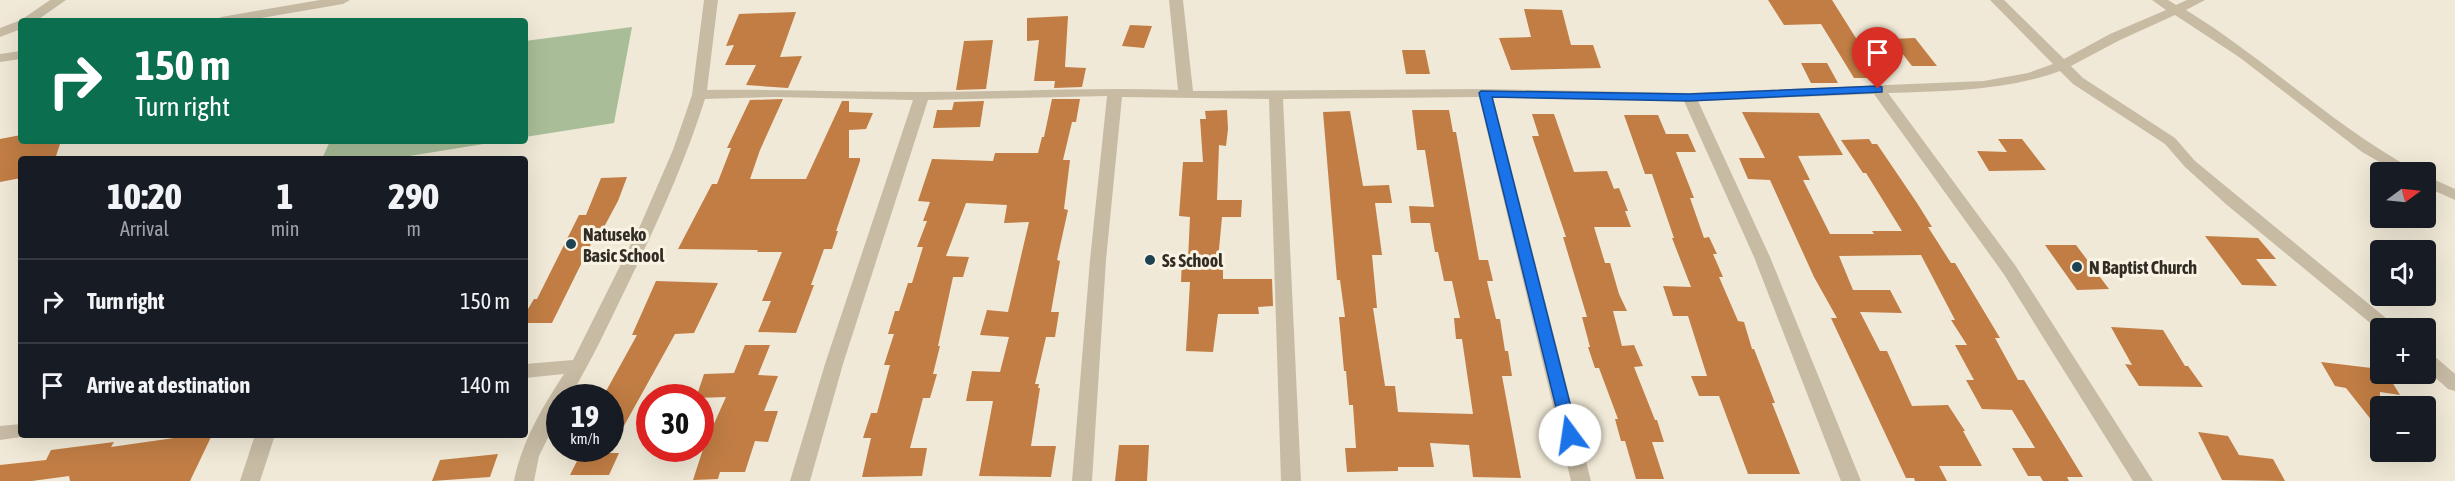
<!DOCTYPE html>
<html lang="en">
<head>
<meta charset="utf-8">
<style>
  :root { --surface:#171b24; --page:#242831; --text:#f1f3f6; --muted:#9ea1a6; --line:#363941 }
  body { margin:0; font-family:"Asap Condensed",sans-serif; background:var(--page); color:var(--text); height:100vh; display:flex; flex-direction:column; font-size:22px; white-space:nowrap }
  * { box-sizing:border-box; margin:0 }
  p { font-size:20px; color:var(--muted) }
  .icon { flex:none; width:33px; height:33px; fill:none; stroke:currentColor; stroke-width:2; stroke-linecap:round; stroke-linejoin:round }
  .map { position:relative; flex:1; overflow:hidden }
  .panel { position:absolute; left:18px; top:156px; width:510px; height:282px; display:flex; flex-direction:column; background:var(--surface); border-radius:6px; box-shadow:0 6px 24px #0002 }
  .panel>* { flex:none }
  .top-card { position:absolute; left:18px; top:18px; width:510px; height:126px; border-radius:6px; box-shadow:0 6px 24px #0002; background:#0b6e4f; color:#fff; overflow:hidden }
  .needle { width:39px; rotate:75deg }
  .buttons { position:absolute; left:2370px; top:162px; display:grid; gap:12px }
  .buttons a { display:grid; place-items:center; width:66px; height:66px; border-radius:6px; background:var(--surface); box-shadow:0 6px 24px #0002; font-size:30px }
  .speed { position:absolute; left:546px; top:384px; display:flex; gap:12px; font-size:30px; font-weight:700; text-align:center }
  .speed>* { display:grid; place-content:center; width:78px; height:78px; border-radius:50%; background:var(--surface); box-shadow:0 6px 24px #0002; line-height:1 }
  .speed small { font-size:15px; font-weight:400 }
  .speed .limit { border:9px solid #d22; background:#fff; color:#111 }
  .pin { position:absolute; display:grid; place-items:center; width:51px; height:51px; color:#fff; margin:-62px -26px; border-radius:50% 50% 50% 0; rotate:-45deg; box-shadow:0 0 6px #0007 }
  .pin .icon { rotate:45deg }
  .me { position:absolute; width:66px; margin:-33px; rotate:346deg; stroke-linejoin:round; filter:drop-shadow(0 0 4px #0008) }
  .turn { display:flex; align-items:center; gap:21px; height:126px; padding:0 18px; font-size:27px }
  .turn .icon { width:78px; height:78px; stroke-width:2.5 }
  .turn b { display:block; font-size:42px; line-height:51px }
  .eta { display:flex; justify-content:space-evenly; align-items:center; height:102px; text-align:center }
  .eta b { font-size:36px; font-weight:800; line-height:42px }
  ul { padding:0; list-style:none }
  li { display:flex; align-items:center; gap:18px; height:84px; padding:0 18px; border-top:2px solid var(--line) }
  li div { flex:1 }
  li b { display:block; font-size:22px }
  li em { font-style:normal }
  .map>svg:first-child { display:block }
</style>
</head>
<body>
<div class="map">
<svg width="2455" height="481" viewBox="0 0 2455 481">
  <rect width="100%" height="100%" fill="#f0e9d7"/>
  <g fill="#a9be98">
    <path d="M 632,27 L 614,123 L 525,137 L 525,41 Z"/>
    <path d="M 330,141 L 502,141 L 391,159 L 322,159 Z"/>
  </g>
  <g fill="#c17d44">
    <path d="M 1768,0 L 1832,0 L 1881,78 L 1854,78 L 1821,24 L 1784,25 Z"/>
    <path d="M 1524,9 L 1562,10 L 1571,45 L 1593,45 L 1601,68 L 1511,70 L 1499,38 L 1531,37 Z"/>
    <path d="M 796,12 L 780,57 L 802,56 L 788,88 L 746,85 L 756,65 L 725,65 L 734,45 L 726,46 L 739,14 Z"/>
    <path d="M 1068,16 L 1065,67 L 1086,68 L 1082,87 L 1054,88 L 1055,81 L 1034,81 L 1039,40 L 1027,41 L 1027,18 Z"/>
    <path d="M 1130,25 L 1152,26 L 1144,48 L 1122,46 Z"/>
    <path d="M 1915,38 L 1937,66 L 1912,66 L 1891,39 Z"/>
    <path d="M 993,40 L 986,89 L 956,90 L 964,41 Z"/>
    <path d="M 1402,50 L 1425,50 L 1430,74 L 1406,74 Z"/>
    <path d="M 1801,63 L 1827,63 L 1838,83 L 1811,83 Z"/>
    <path d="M 783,99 L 760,150 L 750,179 L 806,179 L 842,101 L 849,101 L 849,112 L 873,113 L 866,129 L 849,130 L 849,158 L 860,158 L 860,161 L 836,231 L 838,231 L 832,249 L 824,249 L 811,285 L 814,285 L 796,333 L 758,332 L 771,301 L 762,301 L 782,252 L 757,252 L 758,250 L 678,249 L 712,184 L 717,184 L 731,148 L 727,148 L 750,100 Z"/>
    <path d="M 1052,99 L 1080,99 L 1076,122 L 1072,122 L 1063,160 L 1070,160 L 1064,209 L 1068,210 L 1057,260 L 1060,261 L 1051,312 L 1059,312 L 1055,337 L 1046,337 L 1035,384 L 1039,384 L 1038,388 L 1040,388 L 1031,446 L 1056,446 L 1051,477 L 979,476 L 993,401 L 966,401 L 972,371 L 1000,372 L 1009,337 L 980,335 L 987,310 L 1008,312 L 1029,222 L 1004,223 L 1007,205 L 966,203 L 946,256 L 969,257 L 963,277 L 953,277 L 938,346 L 940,346 L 933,374 L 937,374 L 930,398 L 923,398 L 910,448 L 927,448 L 922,476 L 862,477 L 871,438 L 863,438 L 871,413 L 877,413 L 890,365 L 884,365 L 894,334 L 888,334 L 895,311 L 899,311 L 908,283 L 912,283 L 923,247 L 917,247 L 927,221 L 923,221 L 930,202 L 918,201 L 932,159 L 993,161 L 995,153 L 1038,153 L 1042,137 L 1044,137 Z"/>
    <path d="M 984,101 L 980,127 L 933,128 L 937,110 L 952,110 L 954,102 Z"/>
    <path d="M 1227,110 L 1228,129 L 1226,146 L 1219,145 L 1217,200 L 1242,200 L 1241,217 L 1222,217 L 1218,260 L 1223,260 L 1223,279 L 1272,279 L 1273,306 L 1258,307 L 1259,314 L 1218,314 L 1213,352 L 1186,351 L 1190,282 L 1181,282 L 1182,260 L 1188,260 L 1190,217 L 1179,216 L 1183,162 L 1203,162 L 1200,119 L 1206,119 L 1205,111 Z"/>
    <path d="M 1412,110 L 1449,110 L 1453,132 L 1456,132 L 1479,260 L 1488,260 L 1493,281 L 1487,281 L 1496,319 L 1500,319 L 1505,351 L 1508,351 L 1512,376 L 1502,376 L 1521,478 L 1473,477 L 1469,445 L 1430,443 L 1434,467 L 1398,467 L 1398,471 L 1347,472 L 1345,448 L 1356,448 L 1353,405 L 1349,405 L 1346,371 L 1344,371 L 1339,317 L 1345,317 L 1340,280 L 1337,280 L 1323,112 L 1350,111 L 1363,186 L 1389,185 L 1392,203 L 1375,203 L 1382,255 L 1372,255 L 1377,308 L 1373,308 L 1385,386 L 1395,386 L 1398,412 L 1473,414 L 1462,339 L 1456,339 L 1454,318 L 1460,318 L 1452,281 L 1444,281 L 1438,252 L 1435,252 L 1430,223 L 1411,223 L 1409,206 L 1434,207 L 1425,150 L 1417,150 Z"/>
    <path d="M 1742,112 L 1819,113 L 1843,155 L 1798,156 L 1810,180 L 1803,180 L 1830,234 L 1874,234 L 1872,231 L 1902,231 L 1866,173 L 1863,173 L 1841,140 L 1869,139 L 1872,144 L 1877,144 L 1917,203 L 1932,227 L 1928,227 L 1951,263 L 1955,263 L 2000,338 L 1995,338 L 2018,380 L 2024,380 L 2083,477 L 2067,477 L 2069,481 L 2043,481 L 2040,476 L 2028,476 L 2012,448 L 2035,448 L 2012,410 L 1982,409 L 1966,380 L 1974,380 L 1955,345 L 1967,345 L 1951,320 L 1955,320 L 1921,255 L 1839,256 L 1853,290 L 1890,290 L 1902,313 L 1860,312 L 1880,351 L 1887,351 L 1912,406 L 1948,405 L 1965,431 L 1963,431 L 1982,466 L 1939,466 L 1947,481 L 1915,481 L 1914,478 L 1906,478 L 1831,318 L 1837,318 L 1814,277 L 1770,180 L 1748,179 L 1739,158 L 1765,158 Z"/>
    <path d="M 1532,114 L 1554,114 L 1574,172 L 1607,171 L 1614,189 L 1619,188 L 1628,211 L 1625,211 L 1631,227 L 1594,227 L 1605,263 L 1610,263 L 1619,294 L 1627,311 L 1613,311 L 1622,346 L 1634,345 L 1643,366 L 1634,367 L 1655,420 L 1657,420 L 1664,442 L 1652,442 L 1664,479 L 1636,479 L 1625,441 L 1621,441 L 1615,419 L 1618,419 L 1599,368 L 1595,368 L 1588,347 L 1590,347 L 1582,317 L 1587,317 L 1563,237 L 1566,237 L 1532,136 L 1539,136 Z"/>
    <path d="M 1624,115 L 1658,115 L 1666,134 L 1688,134 L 1696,152 L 1676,152 L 1694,198 L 1690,198 L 1704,238 L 1709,237 L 1717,254 L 1713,254 L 1723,277 L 1719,277 L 1738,321 L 1744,322 L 1752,349 L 1754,349 L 1775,403 L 1772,403 L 1800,474 L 1748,474 L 1719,396 L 1699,396 L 1691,376 L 1707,376 L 1688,316 L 1673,316 L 1663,286 L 1691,287 L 1672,238 L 1674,238 L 1652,174 L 1645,174 Z"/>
    <path d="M 21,135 L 21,141 L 61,141 L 55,159 L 21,159 L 21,178 L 0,182 L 0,139 Z"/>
    <path d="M 1998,139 L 2022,139 L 2046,170 L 1989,171 L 1977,151 L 2007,152 Z"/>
    <path d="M 627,177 L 618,201 L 597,240 L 593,240 L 552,323 L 525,323 L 525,314 L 534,299 L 537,299 L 579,215 L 586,215 L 601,178 Z"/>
    <path d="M 2205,236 L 2258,238 L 2276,259 L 2256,259 L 2277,286 L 2242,285 Z"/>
    <path d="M 2045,245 L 2076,245 L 2109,289 L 2077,290 Z"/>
    <path d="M 656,281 L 718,283 L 694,333 L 675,334 L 610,451 L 610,393 L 605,393 L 637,335 L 632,335 Z"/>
    <path d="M 2111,327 L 2163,330 L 2185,366 L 2188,366 L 2203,387 L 2139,386 L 2125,364 L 2132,365 Z"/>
    <path d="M 745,345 L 770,345 L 758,375 L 778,376 L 764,411 L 778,411 L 768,442 L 755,441 L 745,472 L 720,472 L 718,479 L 693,480 L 704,446 L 726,397 L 696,398 L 704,374 L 734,373 Z"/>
    <path d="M 2321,362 L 2380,369 L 2380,374 L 2387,374 L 2400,395 L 2380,392 L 2380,431 L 2346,388 L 2335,386 Z"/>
    <path d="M 2198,432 L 2228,436 L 2239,455 L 2273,459 L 2285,481 L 2222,480 Z"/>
    <path d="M 195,435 L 212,435 L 190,481 L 70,481 L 69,476 L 32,481 L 0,481 L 0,465 L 46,460 L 51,450 L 114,442 L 111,447 Z"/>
    <path d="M 1119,445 L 1149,445 L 1147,481 L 1115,481 Z"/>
    <path d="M 581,453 L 619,453 L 609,475 L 570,475 Z"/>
    <path d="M 498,454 L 490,477 L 432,481 L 440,460 Z"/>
  </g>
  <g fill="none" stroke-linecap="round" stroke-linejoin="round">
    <g fill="#c7bba4" fill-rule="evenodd">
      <path d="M 50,0 L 66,0 L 36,21 L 21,21 L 21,29 L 0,37 L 0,28 L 21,20 Z"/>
      <path d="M 704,0 L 718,0 L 707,90 C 779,89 850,92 922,92 C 1008,92 1093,87 1178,90 L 1169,0 L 1183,0 L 1193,91 L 1485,89 L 1689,93 L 1984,81 L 2028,73 L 2053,64 L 1990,0 L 2004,0 L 2064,59 L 2110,34 L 2166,10 L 2152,0 L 2168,0 L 2176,5 L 2187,0 L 2205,0 L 2186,10 C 2266,59 2332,125 2413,169 L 2415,172 L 2397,172 L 2362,152 L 2239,57 L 2175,15 L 2120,40 L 2071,66 L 2083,78 L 2175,138 L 2195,161 L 2398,328 L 2380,328 L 2380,331 L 2227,205 L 2185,167 L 2165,144 L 2073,84 L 2060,71 C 2005,91 1947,91 1888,93 L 2015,265 L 2153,481 L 2133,481 L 2003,273 L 1874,94 L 1698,101 L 1770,257 L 1861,481 L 1841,481 L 1754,257 L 1684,101 L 1493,97 L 1591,481 L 1571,481 L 1479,97 L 1283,99 L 1301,481 L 1281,481 L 1269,99 L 1122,97 L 1106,260 L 1092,481 L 1072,481 L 1090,260 L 1107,96 L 928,100 L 843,364 L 810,481 L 790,481 L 825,364 L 913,100 L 775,97 L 705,99 C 684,165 656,226 626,288 C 608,325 591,362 569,398 L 560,398 L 560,413 L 539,456 L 534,481 L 514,481 C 522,441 542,408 564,374 L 525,378 L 525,364 L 573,360 L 640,226 L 673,150 L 692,95 Z"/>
      <path d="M 2426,176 L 2455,189 L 2455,200 L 2426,187 Z"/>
      <path d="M 2426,352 L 2432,354 L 2455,374 L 2455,391 L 2448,389 L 2426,369 Z"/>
      <path d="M 21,424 L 21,435 L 28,436 L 0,440 L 0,426 Z"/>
      <path d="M 255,435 L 275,435 L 260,481 L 240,481 Z"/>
    </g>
    <g fill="#c7bba4" fill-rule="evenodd">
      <path d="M 320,0 L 350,0 L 343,4 L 244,21 L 214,21 L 221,17 Z"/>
      <path d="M 21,51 L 21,59 L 0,62 L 0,54 Z"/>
    </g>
  </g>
  <path fill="#1a73e8" stroke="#114b97" stroke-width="1.5" d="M 1878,86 L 1882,87 L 1882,92 L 1689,101 L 1492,97 L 1578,435 L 1575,440 L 1564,440 L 1479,93 L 1481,91 L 1689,94 Z"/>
  <g fill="#1d4352" stroke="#f8f3e3" stroke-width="2">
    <circle cx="571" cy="244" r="6"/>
    <circle cx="1150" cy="260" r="6"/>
    <circle cx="2077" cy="267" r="6"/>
  </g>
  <g text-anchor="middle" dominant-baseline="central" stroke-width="6" stroke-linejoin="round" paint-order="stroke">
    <g font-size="18" font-weight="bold" fill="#322c25" stroke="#f8f3e3" text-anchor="start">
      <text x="583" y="234">Natuseko<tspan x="583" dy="21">Basic School</tspan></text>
      <text x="1162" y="260">Ss School</text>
      <text x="2089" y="267">N Baptist Church</text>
    </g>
  </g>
</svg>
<div class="buttons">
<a><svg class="needle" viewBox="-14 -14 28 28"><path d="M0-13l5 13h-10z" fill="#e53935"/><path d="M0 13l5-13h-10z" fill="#9ea1a6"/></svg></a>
<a><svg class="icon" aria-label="sound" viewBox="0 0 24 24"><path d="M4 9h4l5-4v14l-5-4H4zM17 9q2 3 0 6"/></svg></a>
<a>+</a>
<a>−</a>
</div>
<div class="speed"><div>19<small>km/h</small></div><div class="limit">30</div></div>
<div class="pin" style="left:1878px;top:89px;background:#d93025"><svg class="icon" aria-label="arrive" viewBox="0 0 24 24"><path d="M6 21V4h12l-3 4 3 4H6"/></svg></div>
<svg class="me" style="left:1570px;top:435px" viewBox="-20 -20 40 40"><circle r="19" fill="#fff"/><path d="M0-13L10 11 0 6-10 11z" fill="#1a73e8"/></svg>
<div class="top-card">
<div class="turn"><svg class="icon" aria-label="right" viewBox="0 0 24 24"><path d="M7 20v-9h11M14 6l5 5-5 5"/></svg><div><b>150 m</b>Turn right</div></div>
</div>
<section class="panel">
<div class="eta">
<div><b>10:20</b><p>Arrival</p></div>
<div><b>1</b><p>min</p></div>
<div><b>290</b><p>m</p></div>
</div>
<ul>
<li><svg class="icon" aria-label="right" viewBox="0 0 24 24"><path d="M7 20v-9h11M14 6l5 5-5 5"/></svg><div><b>Turn right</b></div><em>150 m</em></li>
<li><svg class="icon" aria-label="arrive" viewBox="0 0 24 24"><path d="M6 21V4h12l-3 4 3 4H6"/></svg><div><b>Arrive at destination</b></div><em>140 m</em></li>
</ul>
</section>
</div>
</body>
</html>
